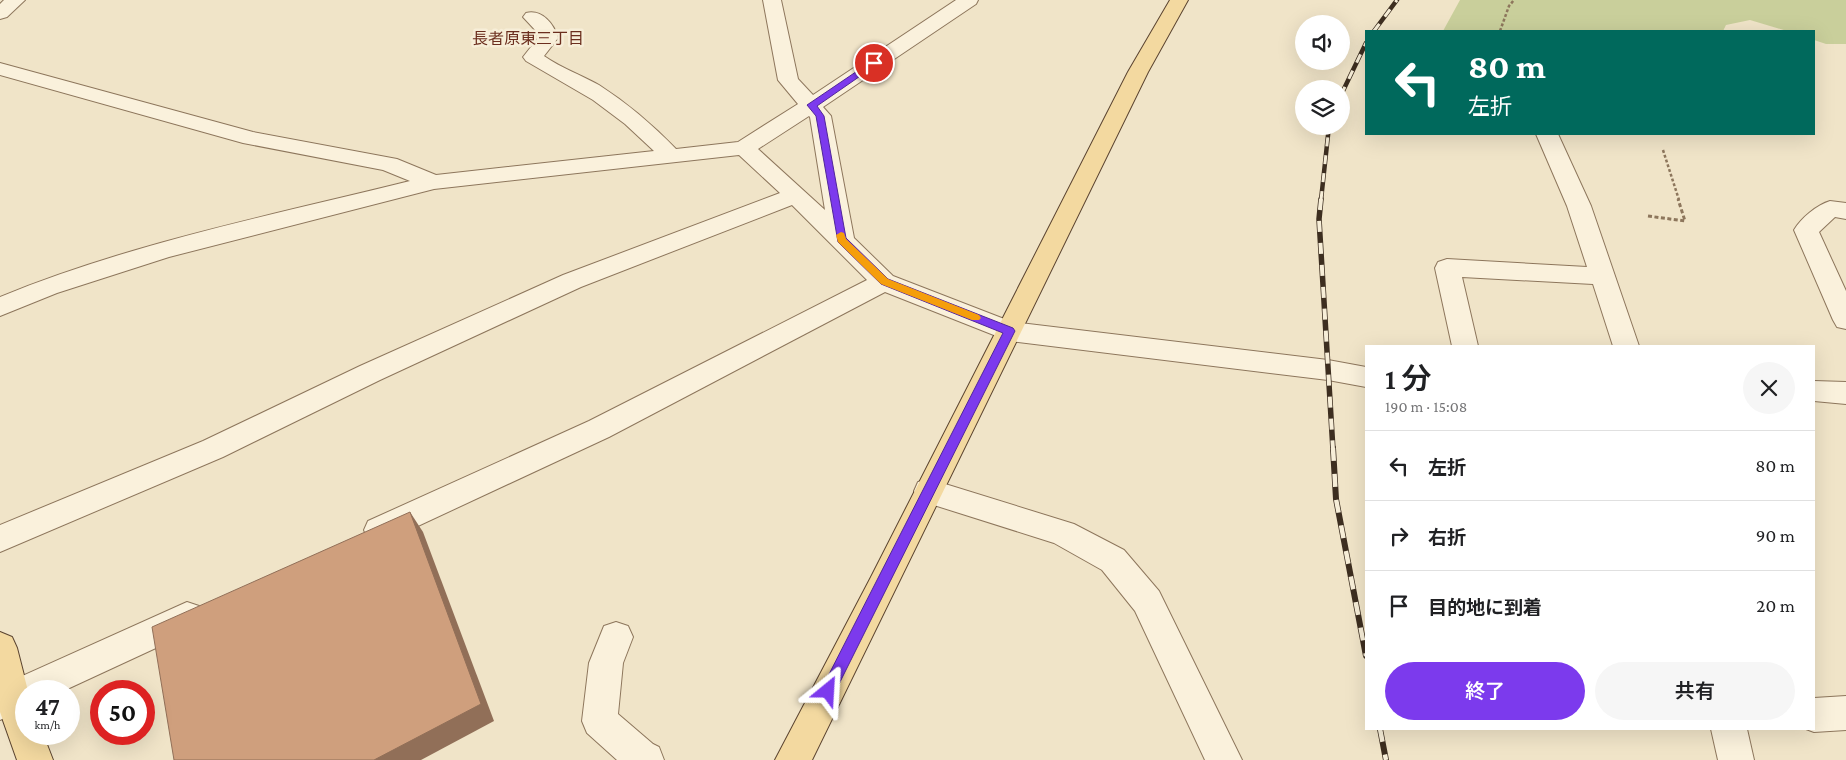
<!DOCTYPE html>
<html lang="ja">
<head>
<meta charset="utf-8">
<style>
  :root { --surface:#fff; --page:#f6f6f6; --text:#202124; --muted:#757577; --line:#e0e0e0; --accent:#7c3aed }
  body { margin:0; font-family:"Crimson Pro","Noto Sans JP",serif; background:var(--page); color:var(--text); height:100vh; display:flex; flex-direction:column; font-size:19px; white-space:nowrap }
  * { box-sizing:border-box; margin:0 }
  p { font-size:16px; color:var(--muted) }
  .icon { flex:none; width:28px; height:28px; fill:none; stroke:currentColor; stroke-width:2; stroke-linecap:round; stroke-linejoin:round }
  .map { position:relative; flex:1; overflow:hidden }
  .side { position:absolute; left:1365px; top:345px; width:450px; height:385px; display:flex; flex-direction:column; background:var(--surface); border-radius:0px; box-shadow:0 5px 20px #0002 }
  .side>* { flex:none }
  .hud { position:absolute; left:1365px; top:30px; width:450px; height:105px; border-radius:0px; box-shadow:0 5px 20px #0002; background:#00695c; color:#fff; overflow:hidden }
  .fabs { position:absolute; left:1295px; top:15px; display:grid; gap:10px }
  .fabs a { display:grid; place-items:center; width:55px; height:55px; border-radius:50%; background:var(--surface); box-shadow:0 5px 20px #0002; font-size:25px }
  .speed { position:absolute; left:15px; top:680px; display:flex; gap:10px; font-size:25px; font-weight:700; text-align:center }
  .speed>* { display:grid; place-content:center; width:65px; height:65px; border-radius:50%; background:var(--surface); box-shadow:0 5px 20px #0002; line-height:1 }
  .speed small { font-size:12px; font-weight:400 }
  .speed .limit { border:8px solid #d22; background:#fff; color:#111 }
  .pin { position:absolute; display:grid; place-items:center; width:42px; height:42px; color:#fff; margin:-21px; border:2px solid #fff; border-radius:50%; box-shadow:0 1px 5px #0007 }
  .me { position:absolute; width:55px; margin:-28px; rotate:27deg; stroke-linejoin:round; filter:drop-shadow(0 0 4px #0008) }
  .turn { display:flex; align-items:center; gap:18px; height:105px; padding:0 20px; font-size:22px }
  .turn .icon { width:65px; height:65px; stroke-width:2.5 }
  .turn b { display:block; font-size:35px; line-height:42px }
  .round { display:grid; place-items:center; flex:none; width:52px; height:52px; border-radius:26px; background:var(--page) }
  .summary { display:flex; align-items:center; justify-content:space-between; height:85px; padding:0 20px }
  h1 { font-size:30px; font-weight:600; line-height:38px }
  .action { display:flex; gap:10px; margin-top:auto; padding:10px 20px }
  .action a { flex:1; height:58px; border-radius:30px; background:var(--accent); color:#fff; font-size:20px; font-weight:600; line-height:58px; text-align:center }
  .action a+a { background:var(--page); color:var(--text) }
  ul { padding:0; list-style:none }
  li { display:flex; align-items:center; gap:15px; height:70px; padding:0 20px; border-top:1px solid var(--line) }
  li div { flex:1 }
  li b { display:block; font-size:19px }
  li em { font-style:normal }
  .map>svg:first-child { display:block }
</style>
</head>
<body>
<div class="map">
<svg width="1846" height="760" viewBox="0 0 1846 760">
  <rect width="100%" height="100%" fill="#f0e4c8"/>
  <path fill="#c9cf9b" d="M 1460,0 L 1846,0 L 1846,44 L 1826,44 L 1814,40 L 1814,31 L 1787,31 L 1750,20 L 1726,25 L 1723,31 L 1443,31 Z"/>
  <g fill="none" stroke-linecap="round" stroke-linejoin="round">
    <defs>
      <g id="minor">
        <path d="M 4,0 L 25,0 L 7,17 L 0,19 L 0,4 Z"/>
        <path d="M 763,0 L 781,0 L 798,79 L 813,95 L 956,0 L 978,0 L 976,4 L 823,107 L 831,116 L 854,238 L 893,276 L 1012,322 L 1328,360 L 1366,367 L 1366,387 L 1328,380 L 1009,341 L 885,292 L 609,437 L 390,539 L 379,543 L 368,539 L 364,530 L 368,521 L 589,421 L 867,280 L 792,205 L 581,287 L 380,380 L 223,457 L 0,552 L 0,525 L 203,441 L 360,366 L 563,275 L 780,193 L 739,155 L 434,189 L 169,257 L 57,293 L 0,316 L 0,297 C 131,243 273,215 410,181 L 383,170 L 243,143 L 0,75 L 0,63 L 253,132 L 397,159 L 436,175 L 654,151 L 625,124 L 593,100 L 526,61 L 523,57 L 538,38 L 537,32 L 523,17 L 526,13 C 542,9 554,24 558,38 L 544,56 C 561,68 581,75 599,85 C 627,103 653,125 676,149 L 738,142 L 798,104 L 778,80 ZM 809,116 L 810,117 L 825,210 L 758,149 Z"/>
        <path d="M 1536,134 L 1558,134 L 1591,206 L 1639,346 L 1613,346 L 1593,284 L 1462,277 L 1478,346 L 1452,346 L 1435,268 L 1438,262 L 1447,259 L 1587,267 L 1567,206 Z"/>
        <path d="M 1830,201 L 1846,203 L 1846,219 L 1835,217 L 1819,232 L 1846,291 L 1846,329 L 1837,327 L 1833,320 L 1794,230 C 1801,218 1817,205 1830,201 Z"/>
        <path d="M 1814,381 L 1846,382 L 1846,404 L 1814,401 Z"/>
        <path d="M 929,479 L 1074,524 L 1124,550 L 1159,591 L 1242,760 L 1205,760 L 1135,611 L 1102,570 L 1054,543 L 918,500 L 914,491 L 918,482 Z"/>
        <path d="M 187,602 L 199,606 L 203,617 L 199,628 L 63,691 L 26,691 L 26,708 L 0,720 L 0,686 Z"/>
        <path d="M 616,622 L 628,626 L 633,637 L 623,663 L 618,714 L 653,744 L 659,747 L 664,760 L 617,760 L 587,733 L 582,721 L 589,663 L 604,626 Z"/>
        <path d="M 1846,696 L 1846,730 L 1814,732 L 1806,729 L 1814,729 L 1814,698 Z"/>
        <path d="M 1711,729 L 1747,729 L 1754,760 L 1718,760 Z"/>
      </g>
      <g id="major">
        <path d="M 1170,0 L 1188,0 L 1148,72 L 812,760 L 775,760 L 871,577 L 1128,72 Z"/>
        <path d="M 0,632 L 12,637 L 17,648 L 28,691 L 26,691 L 26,734 L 43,734 L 53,760 L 17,760 L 0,712 Z"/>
      </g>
    </defs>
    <use href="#minor" stroke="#8d765c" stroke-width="2"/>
    <use href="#major" stroke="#5b4430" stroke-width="2"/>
    <g stroke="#8d765c" stroke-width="2.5" stroke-dasharray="3 2" stroke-linecap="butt">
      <path d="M 1500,31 L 1509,6 L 1514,0"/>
      <path d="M 1663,150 L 1679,200"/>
    </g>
    <path stroke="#8d765c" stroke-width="3" stroke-dasharray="4 2.5" stroke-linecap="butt" d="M 1648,216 L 1685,221 L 1678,199"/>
    <use href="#minor" fill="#faf1dc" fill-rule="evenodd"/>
    <use href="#major" fill="#f3d9a0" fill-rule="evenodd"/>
    <defs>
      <g id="rail-far2">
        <path d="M 1374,31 L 1397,0"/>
        <path d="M 1341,95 L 1366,43"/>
        <path d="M 1321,200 L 1329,126"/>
      </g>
      <path id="rail-far1" d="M 1321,199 L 1319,219 L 1333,450"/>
      <g id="rail">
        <path d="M 1333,448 L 1336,499 L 1366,656"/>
        <path d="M 1380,729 L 1386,760"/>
      </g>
    </defs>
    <use href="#rail-far2" stroke="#3d2e20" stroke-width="4.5"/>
    <use href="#rail-far1" stroke="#3d2e20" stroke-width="5.5"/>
    <use href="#rail" stroke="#3d2e20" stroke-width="6"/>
    <use href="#rail-far2" stroke="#f7eed8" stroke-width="3" stroke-dasharray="9" stroke-linecap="butt"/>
    <use href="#rail-far1" stroke="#f7eed8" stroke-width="4" stroke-dasharray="11" stroke-linecap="butt"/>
    <use href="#rail" stroke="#f7eed8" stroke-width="4.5" stroke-dasharray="13" stroke-linecap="butt"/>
  </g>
  <path fill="#916f58" d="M 410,512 L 423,532 L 494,721 L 421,760 L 374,760 Z"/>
  <path fill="#cf9f7d" stroke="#916f58" d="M 410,512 L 481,704 L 374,760 L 174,760 L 152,627 Z"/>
  <path fill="#7c3aed" stroke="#51269a" d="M 872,61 L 879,63 L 817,106 L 824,116 L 846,238 L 888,279 L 1013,328 L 1015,331 L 833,696 L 828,698 L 823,696 L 821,691 L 823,686 L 1003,333 L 881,284 L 838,242 L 816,116 L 807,105 Z"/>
  <path fill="#f59e0b" d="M 841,232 L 844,233 L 846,239 L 888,279 L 979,315 L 981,318 L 979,320 L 972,320 L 881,284 L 838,242 L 836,235 Z"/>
  <g text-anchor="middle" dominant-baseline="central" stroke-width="5" stroke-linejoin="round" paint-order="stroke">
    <g font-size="16" fill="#6b2e1e" stroke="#f7eed8">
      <text x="528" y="38">長者原東三丁目</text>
    </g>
  </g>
</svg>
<div class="fabs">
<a><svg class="icon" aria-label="sound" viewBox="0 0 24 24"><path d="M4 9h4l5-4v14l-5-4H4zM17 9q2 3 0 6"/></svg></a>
<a><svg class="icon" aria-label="layers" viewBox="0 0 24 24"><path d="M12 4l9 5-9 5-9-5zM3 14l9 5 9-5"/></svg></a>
</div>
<div class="speed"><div>47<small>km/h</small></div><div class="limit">50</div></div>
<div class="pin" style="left:874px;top:63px;background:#d93025"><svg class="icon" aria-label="arrive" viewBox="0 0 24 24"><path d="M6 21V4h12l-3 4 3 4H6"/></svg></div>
<svg class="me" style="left:828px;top:691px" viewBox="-20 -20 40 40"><path d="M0-17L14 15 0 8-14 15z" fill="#7c3aed" stroke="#fff" stroke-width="4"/></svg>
<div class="hud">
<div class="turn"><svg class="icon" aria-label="left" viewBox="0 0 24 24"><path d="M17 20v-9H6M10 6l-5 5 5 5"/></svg><div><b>80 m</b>左折</div></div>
</div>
<section class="side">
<div class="summary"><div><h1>1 分</h1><p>190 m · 15:08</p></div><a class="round"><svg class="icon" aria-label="close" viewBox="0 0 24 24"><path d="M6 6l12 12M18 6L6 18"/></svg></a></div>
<ul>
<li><svg class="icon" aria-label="left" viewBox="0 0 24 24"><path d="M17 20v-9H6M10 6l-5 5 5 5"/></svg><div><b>左折</b></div><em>80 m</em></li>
<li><svg class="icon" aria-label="right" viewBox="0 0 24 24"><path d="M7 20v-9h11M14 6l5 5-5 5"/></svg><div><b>右折</b></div><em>90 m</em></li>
<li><svg class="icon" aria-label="arrive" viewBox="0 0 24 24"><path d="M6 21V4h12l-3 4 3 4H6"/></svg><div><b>目的地に到着</b></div><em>20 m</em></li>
</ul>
<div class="action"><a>終了</a><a>共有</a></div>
</section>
</div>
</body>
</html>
